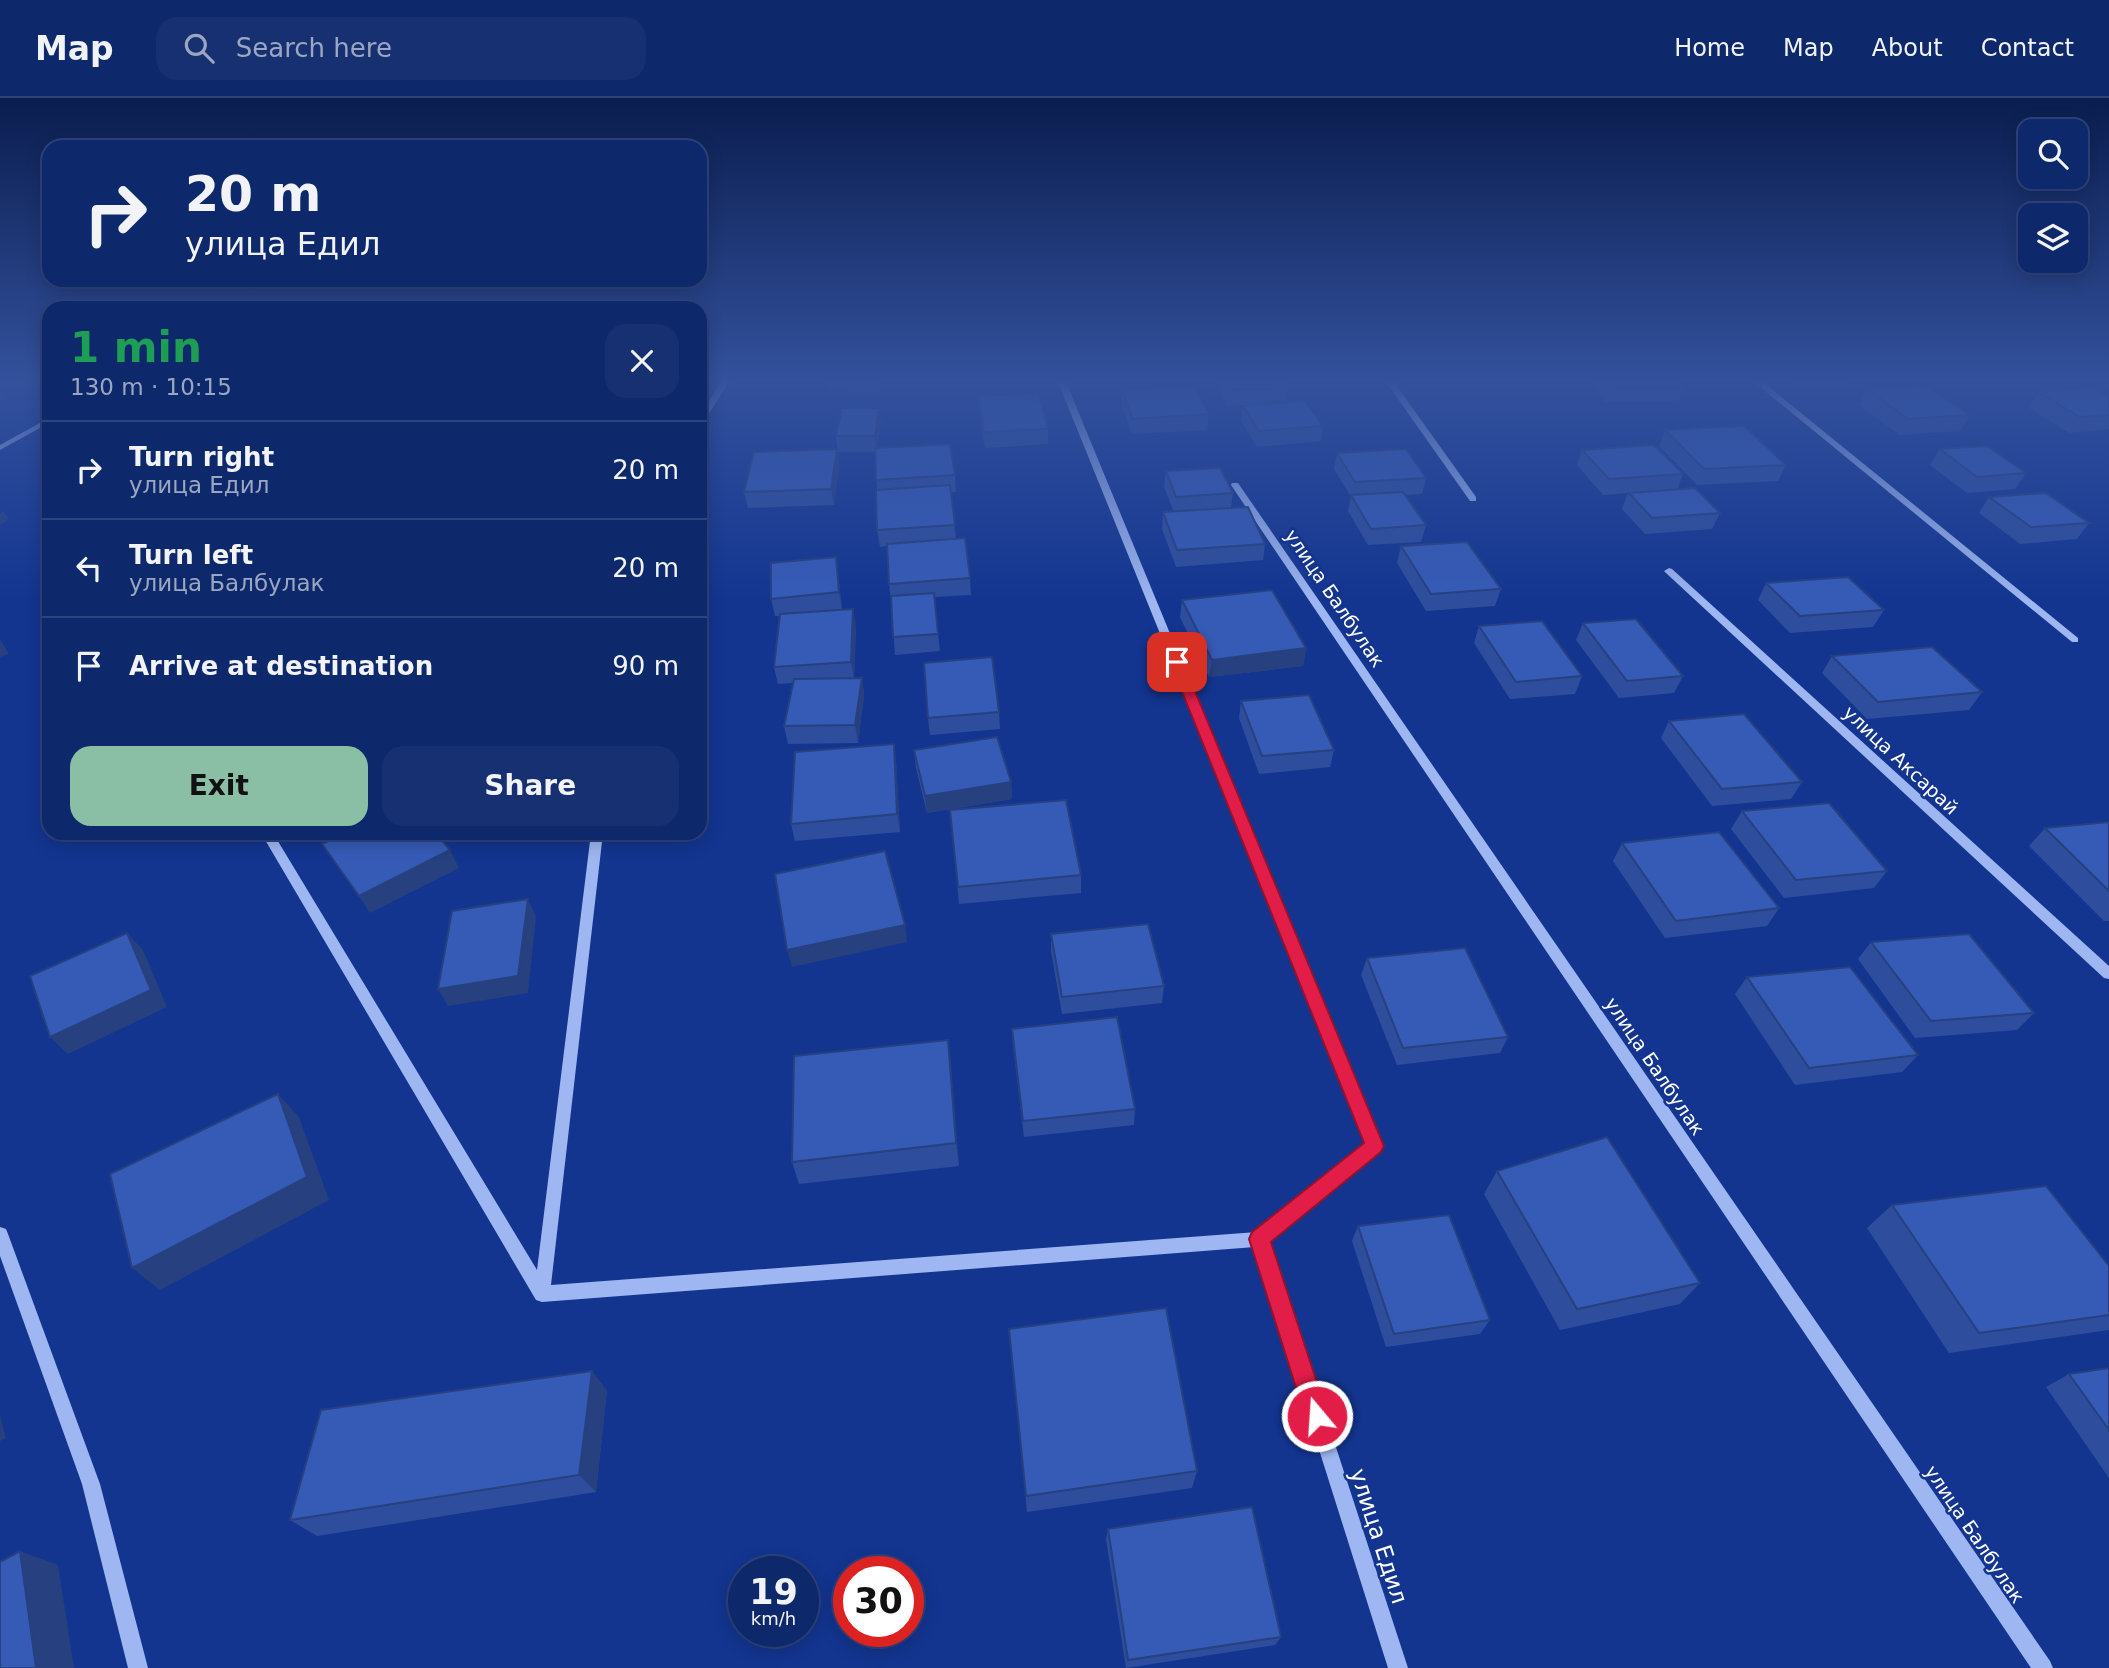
<!DOCTYPE html>
<html lang="en">
<head>
<meta charset="utf-8">
<style>
  :root { --surface:#0e286c; --page:#173072; --text:#f1f3f6; --muted:#9ba6c2; --line:#2e447f; --accent:#8abfa5 }
  body { margin:0; font-family:"DejaVu Sans",sans-serif; background:var(--page); color:var(--text); height:100vh; display:flex; flex-direction:column; font-size:26px; white-space:nowrap }
  * { box-sizing:border-box; margin:0 }
  p { font-size:23px; color:var(--muted) }
  .icon { flex:none; width:38px; height:38px; fill:none; stroke:currentColor; stroke-width:2; stroke-linecap:round; stroke-linejoin:round }
  .map { position:relative; flex:1; overflow:hidden }
  .drawer { position:absolute; left:42px; top:203px; width:665px; height:539px; display:flex; flex-direction:column; background:var(--surface); border-radius:21px; box-shadow:0 4px 18px #0003,0 0 0 2px var(--line) }
  .drawer>* { flex:none }
  .hud { position:absolute; left:42px; top:42px; width:665px; height:147px; border-radius:21px; box-shadow:0 4px 18px #0003,0 0 0 2px var(--line); background:#0e286c; color:var(--text); overflow:hidden }
  .buttons { position:absolute; left:2018px; top:21px; display:grid; gap:14px }
  .buttons a { display:grid; place-items:center; width:70px; height:70px; border-radius:14px; background:var(--surface); box-shadow:0 4px 18px #0003,0 0 0 2px var(--line); font-size:35px }
  .speed { position:absolute; left:728px; top:1458px; display:flex; gap:14px; font-size:35px; font-weight:700; text-align:center }
  .speed>* { display:grid; place-content:center; width:91px; height:91px; border-radius:50%; background:var(--surface); box-shadow:0 4px 18px #0003,0 0 0 2px var(--line); line-height:1 }
  .speed small { font-size:18px; font-weight:400 }
  .speed .limit { border:10px solid #d22; background:#fff; color:#111 }
  .pin { position:absolute; display:grid; place-items:center; width:60px; height:60px; color:#fff; margin:-30px; border-radius:14px; box-shadow:0 4px 10px #0006 }
  .me { position:absolute; width:77px; margin:-38px; rotate:342deg; stroke-linejoin:round; filter:drop-shadow(0 0 5px #0008) }
  .turn { display:flex; align-items:center; gap:24px; height:147px; padding:0 28px; font-size:32px }
  .turn .icon { width:91px; height:91px; stroke-width:2.5 }
  .turn b { display:block; font-size:49px; line-height:60px }
  .round { display:grid; place-items:center; flex:none; width:74px; height:74px; border-radius:21px; background:var(--page) }
  .summary { display:flex; align-items:center; justify-content:space-between; height:119px; padding:0 28px }
  h1 { font-size:42px; font-weight:800; line-height:52px; color:#1e9e55 }
  .cta { display:flex; gap:14px; margin-top:auto; padding:14px 28px }
  .cta a { flex:1; height:80px; border-radius:21px; background:var(--accent); color:#111; font-size:28px; font-weight:800; line-height:80px; text-align:center }
  .cta a+a { background:var(--page); color:var(--text) }
  ul { padding:0; list-style:none }
  li { display:flex; align-items:center; gap:21px; height:98px; padding:0 28px; border-top:2px solid var(--line) }
  li div { flex:1 }
  li b { display:block; font-size:26px }
  li em { font-style:normal }
  header { display:flex; align-items:center; gap:42px; box-sizing:border-box; height:98px; padding:0 35px; background:var(--surface); border-bottom:2px solid var(--line) }
  header strong { font-size:33px }
  nav { display:flex; gap:38px; margin-inline-start:auto; font-size:24px }
  .search { width:490px; height:63px; background:var(--page); display:flex; align-items:center; gap:18px; box-sizing:border-box; padding:0 24px; border-radius:21px; color:var(--muted); font-size:26px }
  .map>svg:first-child { display:block }
</style>
</head>
<body>
<header>
<strong>Map</strong>
<div class="search"><svg class="icon" aria-label="search" viewBox="0 0 24 24"><circle cx="10" cy="10" r="6"/><path d="M15 15l6 6"/></svg>Search here</div>
<nav><a>Home</a><a>Map</a><a>About</a><a>Contact</a></nav>
</header>
<div class="map">
<svg width="2109" height="1570" viewBox="0 0 2109 1570">
  <rect width="100%" height="100%" fill="#133590"/>
  <g fill="none" stroke-linecap="round" stroke-linejoin="round">
    <g fill="#9eb6f1" fill-rule="evenodd">
      <path d="M 721,284 L 729,284 L 703,325 L 700,325 L 700,317 Z"/>
      <path d="M 1058,284 L 1066,284 L 1382,1048 L 1380,1053 L 1269,1144 L 1408,1570 L 1388,1570 L 1255,1149 L 542,1204 L 536,1202 L 261,735 L 273,735 L 537,1172 L 591,735 L 603,735 L 551,1187 L 1257,1134 L 1367,1046 Z"/>
      <path d="M 1386,284 L 1394,284 L 1476,399 L 1476,403 L 1470,403 Z"/>
      <path d="M 1754,284 L 1763,284 L 2078,540 L 2078,544 L 2072,544 Z"/>
      <path d="M 49,320 L 49,325 L 0,352 L 0,347 Z"/>
      <path d="M 1232,385 L 1238,385 L 2050,1563 L 2053,1570 L 2031,1570 L 1231,387 Z"/>
      <path d="M 1669,470 L 1672,471 L 2109,868 L 2109,881 L 2104,880 L 1666,475 L 1664,473 Z"/>
      <path d="M 0,1129 L 6,1131 L 8,1136 L 100,1386 L 148,1570 L 128,1570 L 82,1386 L 0,1158 Z"/>
    </g>
  </g>
  <g fill="#2e4e9d">
    <path d="M 0,284 L 5,302 L 0,302 Z"/>
    <path d="M 825,284 L 885,284 L 880,295 L 826,292 Z"/>
    <path d="M 1217,284 L 1285,284 L 1288,290 L 1286,304 L 1323,328 L 1321,343 L 1257,349 L 1241,323 L 1243,308 L 1255,307 L 1226,308 Z"/>
    <path d="M 1591,284 L 1680,284 L 1684,289 L 1678,304 L 1606,304 Z"/>
    <path d="M 1795,284 L 1858,284 L 1797,286 Z"/>
    <path d="M 1867,291 L 1970,317 L 1960,333 L 1900,337 L 1859,307 Z"/>
    <path d="M 1122,293 L 1209,316 L 1207,332 L 1132,336 L 1122,308 Z"/>
    <path d="M 2038,294 L 2109,299 L 2109,331 L 2069,335 L 2029,310 Z"/>
    <path d="M 978,298 L 1048,331 L 1048,346 L 985,350 L 979,314 Z"/>
    <path d="M 879,310 L 881,325 L 877,350 L 955,377 L 956,394 L 951,394 L 956,441 L 970,480 L 971,497 L 934,499 L 940,553 L 895,557 L 891,502 L 889,486 L 887,448 L 880,449 L 877,432 L 877,392 L 875,354 L 838,354 L 836,338 Z"/>
    <path d="M 1665,332 L 1786,367 L 1778,383 L 1697,387 L 1659,348 Z"/>
    <path d="M 837,351 L 839,367 L 834,407 L 748,410 L 744,394 Z"/>
    <path d="M 1940,351 L 2026,375 L 2015,391 L 1967,395 L 1930,367 Z"/>
    <path d="M 1582,352 L 1683,376 L 1677,392 L 1720,415 L 1712,431 L 1645,436 L 1622,411 L 1628,395 L 1603,397 L 1577,367 Z"/>
    <path d="M 1337,355 L 1426,380 L 1422,396 L 1405,397 L 1426,427 L 1421,444 L 1368,447 L 1348,413 L 1351,399 L 1334,371 Z"/>
    <path d="M 1166,373 L 1233,395 L 1231,410 L 1265,446 L 1263,462 L 1176,469 L 1162,431 L 1163,414 L 1174,414 L 1164,389 Z"/>
    <path d="M 1989,399 L 2089,425 L 2077,441 L 2020,446 L 1979,415 Z"/>
    <path d="M 1401,448 L 1501,491 L 1495,508 L 1426,513 L 1397,465 Z"/>
    <path d="M 838,475 L 842,511 L 826,513 L 856,528 L 854,580 L 862,580 L 864,597 L 858,645 L 788,646 L 784,628 L 793,585 L 778,586 L 774,569 L 780,518 L 775,518 L 771,501 Z"/>
    <path d="M 1766,485 L 1884,512 L 1873,529 L 1790,535 L 1758,502 Z"/>
    <path d="M 1182,502 L 1306,550 L 1303,568 L 1209,579 L 1180,519 Z"/>
    <path d="M 1583,525 L 1683,578 L 1674,595 L 1619,600 L 1576,542 Z"/>
    <path d="M 1479,528 L 1582,578 L 1575,596 L 1510,601 L 1474,545 Z"/>
    <path d="M 1832,558 L 1982,594 L 1969,612 L 1867,621 L 1822,575 Z"/>
    <path d="M 1241,603 L 1334,652 L 1330,669 L 1259,676 L 1239,620 Z"/>
    <path d="M 999,614 L 1000,631 L 930,637 L 928,620 Z"/>
    <path d="M 1669,623 L 1802,684 L 1791,701 L 1712,708 L 1661,640 Z"/>
    <path d="M 914,652 L 1011,684 L 1012,701 L 927,715 L 916,670 Z"/>
    <path d="M 896,664 L 900,734 L 795,743 L 791,726 Z"/>
    <path d="M 950,712 L 1081,777 L 1081,795 L 959,806 Z"/>
    <path d="M 1742,713 L 1887,773 L 1874,790 L 1784,800 L 1731,731 Z"/>
    <path d="M 2109,724 L 2109,823 L 2104,823 L 2029,748 L 2045,730 Z"/>
    <path d="M 1622,745 L 1779,810 L 1767,828 L 1665,840 L 1613,763 Z"/>
    <path d="M 1051,836 L 1164,888 L 1162,905 L 1062,916 L 1051,853 Z"/>
    <path d="M 1871,844 L 2034,915 L 2017,932 L 1915,940 L 1858,861 Z"/>
    <path d="M 1367,860 L 1508,939 L 1500,955 L 1397,967 L 1361,877 Z"/>
    <path d="M 1747,879 L 1918,957 L 1902,974 L 1795,987 L 1735,896 Z"/>
    <path d="M 1012,931 L 1135,1011 L 1134,1027 L 1024,1039 L 1013,947 Z"/>
    <path d="M 948,942 L 959,1068 L 799,1086 L 792,1064 Z"/>
    <path d="M 1497,1073 L 1700,1185 L 1680,1206 L 1560,1232 L 1484,1096 Z"/>
    <path d="M 1892,1107 L 2109,1168 L 2109,1232 L 1949,1255 L 1867,1130 Z"/>
    <path d="M 1358,1128 L 1490,1222 L 1480,1236 L 1386,1249 L 1352,1143 Z"/>
    <path d="M 1009,1231 L 1197,1373 L 1192,1390 L 1027,1414 Z"/>
    <path d="M 2109,1270 L 2109,1380 L 2046,1289 L 2069,1276 Z"/>
    <path d="M 607,1292 L 596,1394 L 317,1438 L 290,1422 Z"/>
    <path d="M 1108,1431 L 1281,1539 L 1275,1547 L 1126,1570 L 1106,1441 Z"/>
  </g>
  <g fill="#264080">
    <path d="M 1,284 L 40,284 L 5,302 L 0,294 L 0,285 Z"/>
    <path d="M 879,284 L 885,284 L 880,295 Z"/>
    <path d="M 879,310 L 881,325 L 876,354 L 875,338 Z"/>
    <path d="M 837,351 L 839,367 L 834,407 L 831,391 Z"/>
    <path d="M 3,413 L 9,421 L 0,427 L 0,415 Z"/>
    <path d="M 836,459 L 838,475 L 842,511 L 839,494 Z"/>
    <path d="M 853,511 L 856,528 L 854,581 L 851,564 Z"/>
    <path d="M 0,541 L 9,556 L 0,559 Z"/>
    <path d="M 1306,550 L 1303,568 L 1209,579 L 1212,562 Z"/>
    <path d="M 862,580 L 864,597 L 858,645 L 855,627 Z"/>
    <path d="M 894,646 L 896,664 L 900,734 L 897,716 Z"/>
    <path d="M 1011,684 L 1012,701 L 927,715 L 925,698 Z"/>
    <path d="M 450,752 L 459,770 L 370,815 L 359,798 Z"/>
    <path d="M 528,801 L 536,819 L 528,895 L 448,908 L 438,891 Z"/>
    <path d="M 905,827 L 907,844 L 792,869 L 787,852 Z"/>
    <path d="M 127,835 L 143,852 L 167,909 L 68,956 L 50,939 Z"/>
    <path d="M 948,942 L 951,966 L 959,1068 L 956,1045 Z"/>
    <path d="M 278,996 L 299,1019 L 329,1102 L 160,1192 L 132,1170 Z"/>
    <path d="M 592,1273 L 607,1292 L 596,1394 L 579,1377 Z"/>
    <path d="M 0,1317 L 6,1340 L 0,1343 Z"/>
    <path d="M 20,1453 L 58,1467 L 74,1570 L 36,1570 Z"/>
  </g>
  <g fill="#365bb7" stroke="#264080" stroke-width="2">
    <path d="M 1224,284 L 1285,284 L 1288,290 L 1227,292 Z"/>
    <path d="M 1608,284 L 1680,284 L 1684,289 L 1611,289 Z"/>
    <path d="M 1195,288 L 1209,316 L 1133,321 L 1122,293 Z"/>
    <path d="M 1926,288 L 1970,317 L 1908,321 L 1867,291 Z"/>
    <path d="M 2094,290 L 2109,299 L 2109,317 L 2080,319 L 2038,294 Z"/>
    <path d="M 1039,295 L 1048,331 L 984,334 L 978,298 Z"/>
    <path d="M 1305,303 L 1323,328 L 1259,333 L 1243,308 Z"/>
    <path d="M 842,310 L 879,310 L 875,338 L 836,338 Z"/>
    <path d="M 1744,328 L 1786,367 L 1704,371 L 1665,332 Z"/>
    <path d="M 950,346 L 955,377 L 876,382 L 875,350 Z"/>
    <path d="M 1654,347 L 1683,376 L 1609,381 L 1582,352 Z"/>
    <path d="M 1987,348 L 2026,375 L 1977,379 L 1940,351 Z"/>
    <path d="M 837,351 L 831,391 L 744,394 L 754,354 Z"/>
    <path d="M 1406,351 L 1426,380 L 1355,384 L 1337,355 Z"/>
    <path d="M 1220,370 L 1233,395 L 1176,399 L 1166,373 Z"/>
    <path d="M 950,387 L 955,427 L 877,432 L 876,392 Z"/>
    <path d="M 1695,390 L 1720,415 L 1652,420 L 1629,395 Z"/>
    <path d="M 1403,394 L 1426,427 L 1371,431 L 1351,397 Z"/>
    <path d="M 2046,395 L 2089,425 L 2031,429 L 1989,399 Z"/>
    <path d="M 1248,409 L 1265,446 L 1177,452 L 1163,414 Z"/>
    <path d="M 965,440 L 970,480 L 889,486 L 887,446 Z"/>
    <path d="M 1467,444 L 1501,491 L 1431,496 L 1401,448 Z"/>
    <path d="M 836,459 L 839,494 L 771,501 L 771,465 Z"/>
    <path d="M 1848,479 L 1884,512 L 1800,518 L 1766,485 Z"/>
    <path d="M 1272,492 L 1306,550 L 1212,562 L 1182,502 Z"/>
    <path d="M 934,495 L 938,536 L 893,539 L 891,498 Z"/>
    <path d="M 853,511 L 851,564 L 774,569 L 780,516 Z"/>
    <path d="M 1636,521 L 1683,578 L 1627,583 L 1583,525 Z"/>
    <path d="M 1542,523 L 1582,578 L 1516,584 L 1479,528 Z"/>
    <path d="M 1932,549 L 1982,594 L 1878,604 L 1832,558 Z"/>
    <path d="M 992,559 L 999,614 L 928,620 L 924,565 Z"/>
    <path d="M 862,580 L 855,627 L 784,628 L 794,581 Z"/>
    <path d="M 1309,597 L 1334,652 L 1262,658 L 1241,603 Z"/>
    <path d="M 1744,616 L 1802,684 L 1722,691 L 1669,623 Z"/>
    <path d="M 997,639 L 1011,684 L 925,698 L 914,652 Z"/>
    <path d="M 894,646 L 897,716 L 791,726 L 795,654 Z"/>
    <path d="M 1066,702 L 1081,777 L 958,789 L 950,712 Z"/>
    <path d="M 1829,705 L 1887,773 L 1796,782 L 1742,713 Z"/>
    <path d="M 2109,724 L 2109,793 L 2045,730 Z"/>
    <path d="M 1719,734 L 1779,810 L 1676,823 L 1622,745 Z"/>
    <path d="M 345,735 L 436,735 L 450,752 L 359,798 L 322,746 Z"/>
    <path d="M 885,753 L 905,827 L 787,852 L 775,776 Z"/>
    <path d="M 528,801 L 518,878 L 438,891 L 452,813 Z"/>
    <path d="M 1148,826 L 1164,888 L 1062,899 L 1051,836 Z"/>
    <path d="M 127,835 L 151,892 L 50,939 L 30,878 Z"/>
    <path d="M 1969,836 L 2034,915 L 1931,923 L 1871,844 Z"/>
    <path d="M 1465,850 L 1508,939 L 1403,950 L 1367,860 Z"/>
    <path d="M 1850,869 L 1918,957 L 1809,970 L 1747,879 Z"/>
    <path d="M 1117,919 L 1135,1011 L 1023,1023 L 1012,931 Z"/>
    <path d="M 948,942 L 956,1045 L 792,1064 L 794,958 Z"/>
    <path d="M 278,996 L 307,1079 L 132,1170 L 110,1076 Z"/>
    <path d="M 1607,1039 L 1700,1185 L 1577,1211 L 1497,1073 Z"/>
    <path d="M 2046,1088 L 2109,1168 L 2109,1217 L 1979,1235 L 1892,1107 Z"/>
    <path d="M 1449,1117 L 1490,1222 L 1394,1236 L 1358,1128 Z"/>
    <path d="M 1166,1210 L 1197,1373 L 1026,1398 L 1009,1231 Z"/>
    <path d="M 2109,1270 L 2109,1332 L 2069,1276 Z"/>
    <path d="M 592,1273 L 579,1377 L 290,1422 L 321,1312 Z"/>
    <path d="M 1252,1409 L 1281,1539 L 1128,1562 L 1108,1431 Z"/>
    <path d="M 20,1453 L 36,1570 L 0,1570 L 0,1464 Z"/>
  </g>
  <linearGradient id="sky" x2="0" y2="1"><stop stop-color="#0a1d4f"/><stop offset="0.56" stop-color="#33519c"/><stop offset="1" stop-color="#33519c" stop-opacity="0"/></linearGradient>
  <rect width="2109" height="504" fill="url(#sky)"/>
  <path fill="#e11d48" stroke="#92132f" stroke-width="2" d="M 1177,560 L 1183,564 L 1384,1048 L 1381,1054 L 1271,1144 L 1328,1318 L 1325,1326 L 1317,1329 L 1308,1326 L 1305,1318 L 1249,1141 L 1252,1134 L 1364,1045 L 1170,564 Z"/>
  <g text-anchor="middle" dominant-baseline="central" stroke-width="5" stroke-linejoin="round" paint-order="stroke">
    <g font-size="19" fill="#fff" stroke="#133590">
      <text transform="translate(1335 500) rotate(56)">улица Балбулак</text>
      <text transform="translate(1901 662) rotate(43)">улица Аксарай</text>
      <text transform="translate(1655 968) rotate(56)">улица Балбулак</text>
      <text transform="translate(1975 1436) rotate(56)">улица Балбулак</text>
    </g>
    <g font-size="23" fill="#fff" stroke="#133590">
      <text transform="translate(1379 1438) rotate(72)">улица Едил</text>
    </g>
  </g>
</svg>
<div class="buttons">
<a><svg class="icon" aria-label="search" viewBox="0 0 24 24"><circle cx="10" cy="10" r="6"/><path d="M15 15l6 6"/></svg></a>
<a><svg class="icon" aria-label="layers" viewBox="0 0 24 24"><path d="M12 4l9 5-9 5-9-5zM3 14l9 5 9-5"/></svg></a>
</div>
<div class="speed"><div>19<small>km/h</small></div><div class="limit">30</div></div>
<div class="pin" style="left:1177px;top:564px;background:#d93025"><svg class="icon" aria-label="arrive" viewBox="0 0 24 24"><path d="M6 21V4h12l-3 4 3 4H6"/></svg></div>
<svg class="me" style="left:1317px;top:1318px" viewBox="-20 -20 40 40"><circle r="17" fill="#e11d48" stroke="#fff" stroke-width="3"/><path d="M0-11L8 9 0 5-8 9z" fill="#fff"/></svg>
<div class="hud">
<div class="turn"><svg class="icon" aria-label="right" viewBox="0 0 24 24"><path d="M7 20v-9h11M14 6l5 5-5 5"/></svg><div><b>20 m</b>улица Едил</div></div>
</div>
<section class="drawer">
<div class="summary"><div><h1>1 min</h1><p>130 m · 10:15</p></div><a class="round"><svg class="icon" aria-label="close" viewBox="0 0 24 24"><path d="M6 6l12 12M18 6L6 18"/></svg></a></div>
<ul>
<li><svg class="icon" aria-label="right" viewBox="0 0 24 24"><path d="M7 20v-9h11M14 6l5 5-5 5"/></svg><div><b>Turn right</b><p>улица Едил</p></div><em>20 m</em></li>
<li><svg class="icon" aria-label="left" viewBox="0 0 24 24"><path d="M17 20v-9H6M10 6l-5 5 5 5"/></svg><div><b>Turn left</b><p>улица Балбулак</p></div><em>20 m</em></li>
<li><svg class="icon" aria-label="arrive" viewBox="0 0 24 24"><path d="M6 21V4h12l-3 4 3 4H6"/></svg><div><b>Arrive at destination</b></div><em>90 m</em></li>
</ul>
<div class="cta"><a>Exit</a><a>Share</a></div>
</section>
</div>
</body>
</html>
